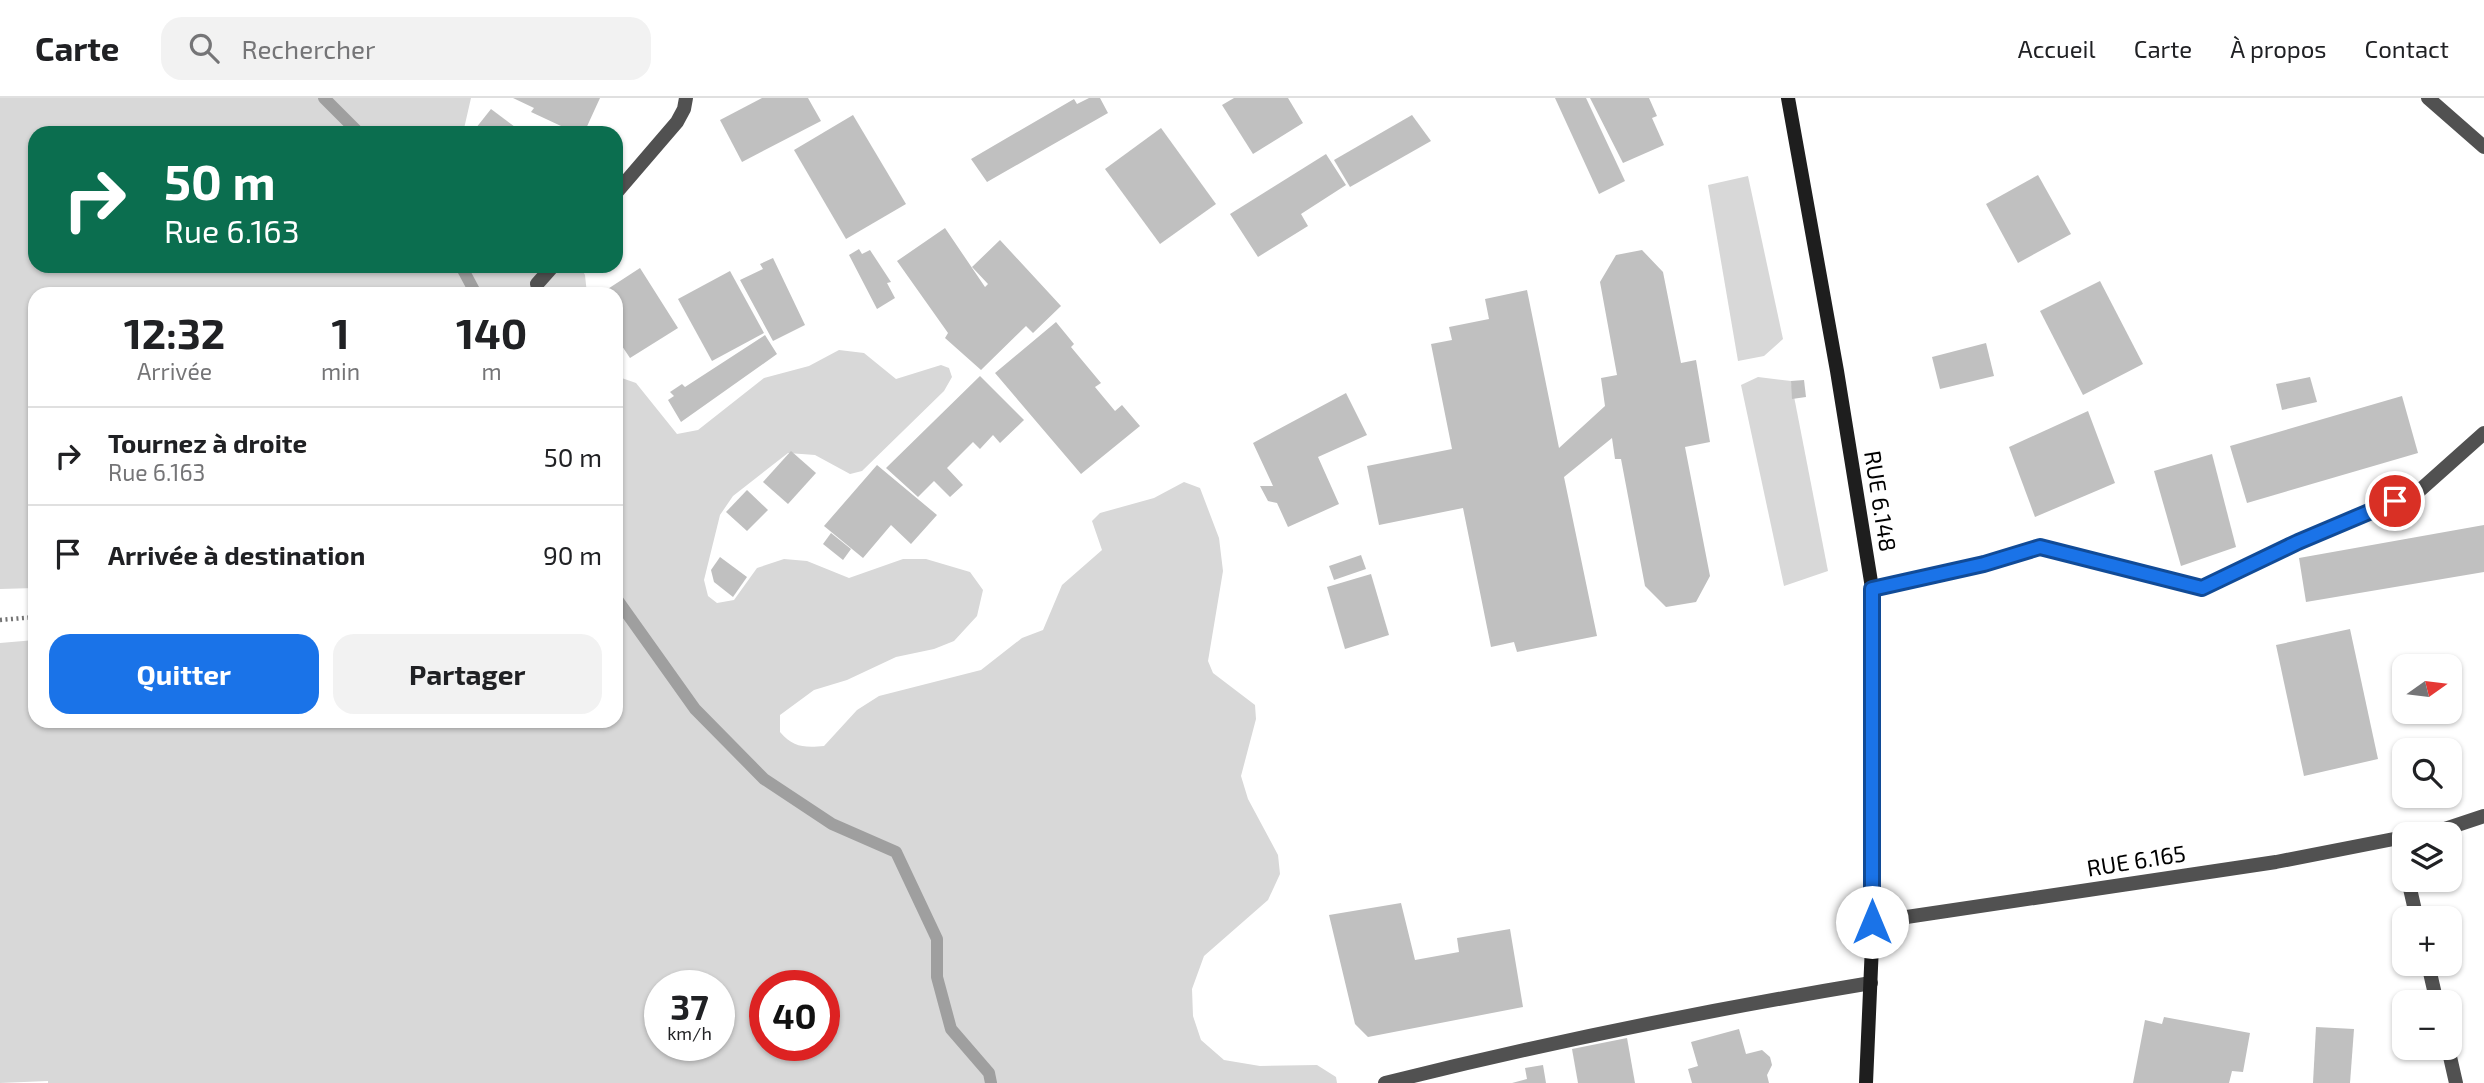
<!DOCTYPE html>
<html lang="fr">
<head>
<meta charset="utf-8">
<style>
  :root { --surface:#fff; --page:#f2f2f2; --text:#202124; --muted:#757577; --line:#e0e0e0; --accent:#1a73e8 }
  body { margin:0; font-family:"Exo 2",sans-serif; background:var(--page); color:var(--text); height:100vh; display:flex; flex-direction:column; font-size:26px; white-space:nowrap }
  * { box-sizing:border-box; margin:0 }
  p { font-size:23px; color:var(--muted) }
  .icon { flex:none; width:38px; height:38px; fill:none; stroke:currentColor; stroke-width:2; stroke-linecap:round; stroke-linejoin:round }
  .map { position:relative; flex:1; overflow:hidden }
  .details { position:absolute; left:28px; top:189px; width:595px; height:441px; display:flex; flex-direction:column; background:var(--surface); border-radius:21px; box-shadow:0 2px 5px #0004 }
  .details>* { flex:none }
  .guide { position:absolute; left:28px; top:28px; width:595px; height:147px; border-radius:21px; box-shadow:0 2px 5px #0004; background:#0b6e4f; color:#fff; overflow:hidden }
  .needle { width:46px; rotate:76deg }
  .tools { position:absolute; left:2392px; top:556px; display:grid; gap:14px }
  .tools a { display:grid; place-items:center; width:70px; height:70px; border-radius:14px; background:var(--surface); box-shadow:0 2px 5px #0004; font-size:35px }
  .speed { position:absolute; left:644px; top:872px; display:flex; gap:14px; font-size:35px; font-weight:700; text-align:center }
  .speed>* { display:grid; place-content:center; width:91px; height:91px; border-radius:50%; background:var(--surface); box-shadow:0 2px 5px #0004; line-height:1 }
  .speed small { font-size:18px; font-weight:400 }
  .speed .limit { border:10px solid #d22; background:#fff; color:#111 }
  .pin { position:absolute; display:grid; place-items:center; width:60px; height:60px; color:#fff; margin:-30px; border:4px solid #fff; border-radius:50%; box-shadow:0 2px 7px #0007 }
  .me { position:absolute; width:77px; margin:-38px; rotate:0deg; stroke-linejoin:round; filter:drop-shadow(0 0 5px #0008) }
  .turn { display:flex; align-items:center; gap:24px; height:147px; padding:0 21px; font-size:32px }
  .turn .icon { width:91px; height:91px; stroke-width:2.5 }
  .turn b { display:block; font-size:49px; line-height:60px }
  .eta { display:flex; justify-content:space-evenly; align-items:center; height:119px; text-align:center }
  .eta b { font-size:42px; font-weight:700; line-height:49px }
  .primary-button { display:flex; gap:14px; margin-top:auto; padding:14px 21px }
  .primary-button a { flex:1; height:80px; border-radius:21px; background:var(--accent); color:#fff; font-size:28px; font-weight:700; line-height:80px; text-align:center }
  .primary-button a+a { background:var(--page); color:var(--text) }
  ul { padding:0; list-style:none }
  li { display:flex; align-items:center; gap:21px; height:98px; padding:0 21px; border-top:2px solid var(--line) }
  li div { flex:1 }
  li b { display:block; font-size:26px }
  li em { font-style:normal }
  header { display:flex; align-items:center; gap:42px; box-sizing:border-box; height:98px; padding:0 35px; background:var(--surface); border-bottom:2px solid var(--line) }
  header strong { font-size:33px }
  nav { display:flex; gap:38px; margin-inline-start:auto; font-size:24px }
  .search { width:490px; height:63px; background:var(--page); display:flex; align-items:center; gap:18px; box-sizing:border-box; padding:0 24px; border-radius:21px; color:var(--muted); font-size:26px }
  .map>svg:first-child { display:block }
</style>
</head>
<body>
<header>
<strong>Carte</strong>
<div class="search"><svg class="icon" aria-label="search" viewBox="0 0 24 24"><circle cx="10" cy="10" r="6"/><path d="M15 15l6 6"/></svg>Rechercher</div>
<nav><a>Accueil</a><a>Carte</a><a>À propos</a><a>Contact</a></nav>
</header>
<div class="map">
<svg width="2484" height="985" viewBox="0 0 2484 985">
  <rect width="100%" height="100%" fill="#fff"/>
  <g fill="#d8d8d8" fill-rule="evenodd">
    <path d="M 0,0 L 471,0 L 463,35 L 35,35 L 35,168 L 489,168 L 502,171 L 580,168 L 585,177 L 587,196 L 35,196 L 35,490 L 0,491 Z"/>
    <path d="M 1748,78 L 1783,241 L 1764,258 L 1738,263 L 1708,87 Z"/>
    <path d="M 839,252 L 864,255 L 896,281 L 941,267 L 949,270 L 952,279 L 944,293 L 862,373 L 850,376 L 815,357 L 788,355 L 733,398 L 720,417 L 704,482 L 708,498 L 717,505 L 734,502 L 757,470 L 784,461 L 807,463 L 849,480 L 903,461 L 926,461 L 970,474 L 983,492 L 977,518 L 954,543 L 934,551 L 896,559 L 847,582 L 814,592 L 780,617 L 780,634 C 793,649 804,650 824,648 L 857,612 L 879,598 L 981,572 L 1022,540 L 1043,532 L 1062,487 L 1102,452 L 1092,423 L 1100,415 L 1154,400 L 1184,384 L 1200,390 L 1219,440 L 1223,473 L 1208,563 L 1213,575 L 1255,607 L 1256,621 L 1241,678 L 1248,701 L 1278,757 L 1280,776 L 1268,802 L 1204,858 L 1192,891 L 1193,918 L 1201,942 L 1224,962 L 1260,968 L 1317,967 L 1336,979 L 1337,985 L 48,985 L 48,983 L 0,985 L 0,545 L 35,542 L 35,623 L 616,623 L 616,278 L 636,285 L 677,336 L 698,332 L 764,280 L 809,268 ZM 660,887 L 719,887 L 719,947 L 660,947 ZM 765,887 L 824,887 L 824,947 L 765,947 Z"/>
    <path d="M 1758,279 L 1791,283 L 1828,473 L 1784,488 L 1741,287 Z"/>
  </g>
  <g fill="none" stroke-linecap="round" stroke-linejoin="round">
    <g stroke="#9f9f9f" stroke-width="12">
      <path d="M 324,0 L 359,35"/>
      <path d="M 461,168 L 476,196"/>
      <path d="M 616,500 L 695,611 L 764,681 L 832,726 L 896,754 L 937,841 L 937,879 L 951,931 L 989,975 L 991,985"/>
    </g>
  </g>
  <g fill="#c0c0c0">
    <path d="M 513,0 L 600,0 L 584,35 L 576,35 L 531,14 L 534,10 Z"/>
    <path d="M 762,0 L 808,0 L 821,23 L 742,64 L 720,22 Z"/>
    <path d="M 1089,0 L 1100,0 L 1108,15 L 987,84 L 971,61 L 1074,1 L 1077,6 Z"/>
    <path d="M 1234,0 L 1288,0 L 1303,25 L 1253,56 L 1222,7 Z"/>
    <path d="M 1555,0 L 1586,0 L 1625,83 L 1599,96 Z"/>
    <path d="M 1590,0 L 1649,0 L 1657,18 L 1652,20 L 1664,47 L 1623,65 Z"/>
    <path d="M 491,11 L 523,35 L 472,35 Z"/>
    <path d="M 853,17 L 906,106 L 846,141 L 794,52 Z"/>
    <path d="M 1412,17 L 1431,43 L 1350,89 L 1334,62 Z"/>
    <path d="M 1161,30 L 1216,106 L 1160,146 L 1105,71 Z"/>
    <path d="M 1326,56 L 1346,87 L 1301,116 L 1308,128 L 1258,159 L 1230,116 Z"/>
    <path d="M 2038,77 L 2071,136 L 2018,165 L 1986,106 Z"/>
    <path d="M 945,130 L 985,189 L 988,186 L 972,169 L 1000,142 L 1061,208 L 1033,235 L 1026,228 L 981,272 L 945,240 L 948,235 L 897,163 Z"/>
    <path d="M 859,151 L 862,156 L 870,152 L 891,184 L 887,185 L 895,200 L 877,211 L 849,157 Z"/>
    <path d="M 1642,152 L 1663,174 L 1681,265 L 1696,262 L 1710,344 L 1685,349 L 1710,478 L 1696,504 L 1666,509 L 1645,488 L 1621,361 L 1615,361 L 1612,340 L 1564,379 L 1597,538 L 1517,554 L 1514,544 L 1491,549 L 1463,410 L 1379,427 L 1367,368 L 1452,351 L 1431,246 L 1452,242 L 1449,229 L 1489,221 L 1485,201 L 1527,192 L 1559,350 L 1605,308 L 1601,280 L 1617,277 L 1600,184 L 1616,157 Z"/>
    <path d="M 773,160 L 805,227 L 773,243 L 740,182 L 763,171 L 760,166 Z"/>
    <path d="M 640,170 L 678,230 L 630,260 L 616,239 L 616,196 L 600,196 Z"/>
    <path d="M 730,173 L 764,235 L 712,263 L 678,201 Z"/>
    <path d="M 2100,183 L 2143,266 L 2083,297 L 2040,213 Z"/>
    <path d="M 1056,224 L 1074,246 L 1071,249 L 1101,285 L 1095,289 L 1115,313 L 1122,307 L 1140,328 L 1081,376 L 995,275 Z"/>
    <path d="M 765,237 L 777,256 L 681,324 L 668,302 L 674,298 L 670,294 L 682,286 L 685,289 Z"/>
    <path d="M 1986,245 L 1994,278 L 1940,291 L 1932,259 Z"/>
    <path d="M 980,278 L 1024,322 L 1000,345 L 993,337 L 980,351 L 973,344 L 947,370 L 963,387 L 950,399 L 934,383 L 918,399 L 886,370 Z"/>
    <path d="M 2310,279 L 2317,304 L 2282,312 L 2276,286 Z"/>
    <path d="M 1804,282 L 1806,299 L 1792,301 L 1791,283 Z"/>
    <path d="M 1346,295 L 1367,337 L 1318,359 L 1339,406 L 1288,429 L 1277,405 L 1268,403 L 1260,388 L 1273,388 L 1253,345 Z"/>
    <path d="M 2402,298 L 2418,355 L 2247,405 L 2230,348 Z"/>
    <path d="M 2088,313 L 2115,385 L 2035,419 L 2009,349 Z"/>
    <path d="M 791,353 L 816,375 L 788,406 L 763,384 Z"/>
    <path d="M 2212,356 L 2236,449 L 2181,468 L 2154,373 Z"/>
    <path d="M 877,367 L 937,417 L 911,446 L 891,427 L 863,460 L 824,428 Z"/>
    <path d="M 747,392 L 768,412 L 747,433 L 726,414 Z"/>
    <path d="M 2484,427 L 2484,474 L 2306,504 L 2299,460 Z"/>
    <path d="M 831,435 L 851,451 L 843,462 L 823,446 Z"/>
    <path d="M 1361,457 L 1366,471 L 1334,482 L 1329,468 Z"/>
    <path d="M 720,459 L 747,479 L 733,499 L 714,484 L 711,472 Z"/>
    <path d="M 1371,476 L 1389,537 L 1345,551 L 1327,489 Z"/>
    <path d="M 2350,531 L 2378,661 L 2304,678 L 2276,547 Z"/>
    <path d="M 1401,805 L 1415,862 L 1459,854 L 1457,840 L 1510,831 L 1523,909 L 1368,939 L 1355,926 L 1329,817 Z"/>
    <path d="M 2164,919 L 2250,935 L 2243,974 L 2232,973 L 2229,985 L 2133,985 L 2145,922 L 2162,926 Z"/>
    <path d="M 2316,929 L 2354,931 L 2350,985 L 2313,985 Z"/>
    <path d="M 1739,931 L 1746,956 L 1762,952 L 1770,959 L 1772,967 L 1767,977 L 1769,985 L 1692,985 L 1688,971 L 1698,968 L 1691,944 Z"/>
    <path d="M 1627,940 L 1635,985 L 1578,985 L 1572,951 Z"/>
    <path d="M 1543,967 L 1546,985 L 1512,985 L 1527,981 L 1525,970 Z"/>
  </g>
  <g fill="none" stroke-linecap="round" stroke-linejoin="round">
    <path stroke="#737373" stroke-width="4.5" stroke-dasharray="2 3.5" stroke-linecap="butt" d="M 0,522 L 35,519"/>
    <g stroke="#515151" stroke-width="14">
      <path d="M 2428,0 L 2484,49"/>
      <path d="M 616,95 L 677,24 L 684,11 L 686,0"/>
      <path d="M 537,186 L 553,168"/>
      <path d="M 1872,490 L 1984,466 L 2040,449 L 2202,490 L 2298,444 L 2419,393 L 2484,335"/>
      <path d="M 2417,737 L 2442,732 L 2484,718"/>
      <path d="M 2398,740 L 2404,766"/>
      <path d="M 2408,782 L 2417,821"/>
      <path d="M 1873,824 L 2276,764 L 2404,739"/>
      <path d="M 2428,866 L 2437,905"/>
      <path d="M 2448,950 L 2456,985"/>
      <path d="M 1385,985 C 1545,945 1708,912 1871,885"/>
    </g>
    <path stroke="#1e1e1e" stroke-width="14" d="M 1788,0 L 1837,273 L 1872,490 L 1873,824 L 1866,985"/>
  </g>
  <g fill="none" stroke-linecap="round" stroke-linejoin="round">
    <defs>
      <path id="route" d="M 1872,824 L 1872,491 L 1984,466 L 2040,449 L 2202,490 L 2298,444 L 2395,403"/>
    </defs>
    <use href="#route" stroke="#114b97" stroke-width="18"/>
    <use href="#route" stroke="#1a73e8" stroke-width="12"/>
  </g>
  <g text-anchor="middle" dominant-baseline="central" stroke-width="5" stroke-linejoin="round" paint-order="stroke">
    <g font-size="23" fill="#000" stroke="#fff">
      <text transform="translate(1881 403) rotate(81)">RUE 6.148</text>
      <text transform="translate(2136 762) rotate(-9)">RUE 6.165</text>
    </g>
  </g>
</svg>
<div class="tools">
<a><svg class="needle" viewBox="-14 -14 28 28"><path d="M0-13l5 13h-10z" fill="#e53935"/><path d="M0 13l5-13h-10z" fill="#757577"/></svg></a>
<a><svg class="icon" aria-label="search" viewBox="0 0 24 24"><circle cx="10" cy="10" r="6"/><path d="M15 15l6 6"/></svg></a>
<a><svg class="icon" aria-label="layers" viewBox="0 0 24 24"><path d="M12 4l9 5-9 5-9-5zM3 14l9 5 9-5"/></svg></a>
<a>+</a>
<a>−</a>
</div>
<div class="speed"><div>37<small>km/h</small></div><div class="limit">40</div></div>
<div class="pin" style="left:2395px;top:403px;background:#d93025"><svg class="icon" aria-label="arrive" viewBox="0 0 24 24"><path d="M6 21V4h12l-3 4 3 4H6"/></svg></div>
<svg class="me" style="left:1872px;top:824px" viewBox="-20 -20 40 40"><circle r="19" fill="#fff"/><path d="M0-13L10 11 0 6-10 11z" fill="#1a73e8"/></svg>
<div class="guide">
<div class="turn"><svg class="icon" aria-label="right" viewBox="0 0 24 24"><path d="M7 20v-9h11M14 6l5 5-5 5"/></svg><div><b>50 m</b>Rue 6.163</div></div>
</div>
<section class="details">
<div class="eta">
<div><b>12:32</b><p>Arrivée</p></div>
<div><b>1</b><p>min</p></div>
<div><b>140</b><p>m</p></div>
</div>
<ul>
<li><svg class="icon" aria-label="right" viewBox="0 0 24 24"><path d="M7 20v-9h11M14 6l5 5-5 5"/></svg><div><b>Tournez à droite</b><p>Rue 6.163</p></div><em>50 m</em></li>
<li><svg class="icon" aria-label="arrive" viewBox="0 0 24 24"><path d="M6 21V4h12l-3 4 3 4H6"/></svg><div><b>Arrivée à destination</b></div><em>90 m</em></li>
</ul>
<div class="primary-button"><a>Quitter</a><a>Partager</a></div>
</section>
</div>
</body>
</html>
